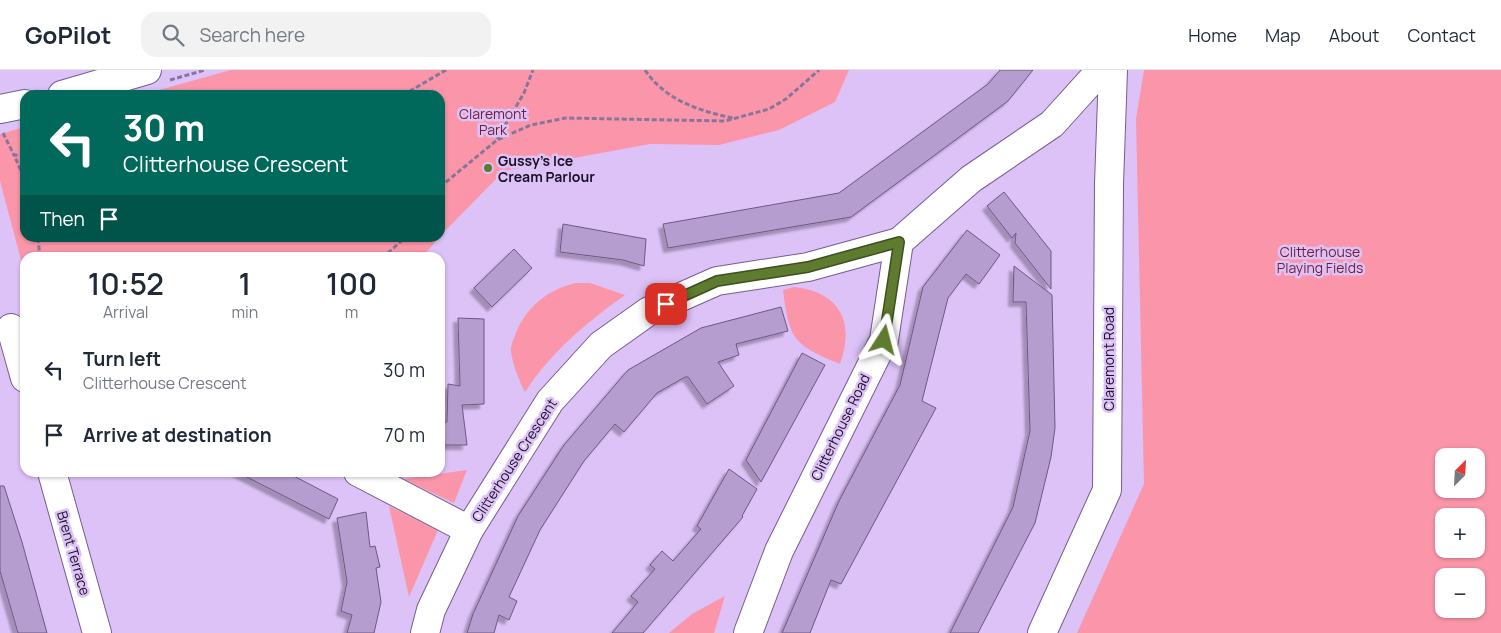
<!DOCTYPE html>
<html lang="en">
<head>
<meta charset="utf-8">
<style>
  :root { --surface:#fff; --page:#f2f2f3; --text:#1f2937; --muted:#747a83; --line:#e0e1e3 }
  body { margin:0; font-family:Manrope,sans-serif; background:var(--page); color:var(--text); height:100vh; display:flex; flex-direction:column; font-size:19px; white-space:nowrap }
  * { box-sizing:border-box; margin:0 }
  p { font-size:16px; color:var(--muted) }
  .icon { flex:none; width:28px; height:28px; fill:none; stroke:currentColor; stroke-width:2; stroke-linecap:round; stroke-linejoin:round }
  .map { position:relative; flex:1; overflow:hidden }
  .details { position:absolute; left:20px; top:182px; width:425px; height:225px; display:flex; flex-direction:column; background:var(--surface); border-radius:15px; box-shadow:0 1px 4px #0004 }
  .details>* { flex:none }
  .top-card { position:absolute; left:20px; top:20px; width:425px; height:152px; border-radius:15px; box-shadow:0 1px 4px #0004; background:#00695c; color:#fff; overflow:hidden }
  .needle { width:32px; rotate:24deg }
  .fabs { position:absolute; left:1435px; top:378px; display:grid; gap:10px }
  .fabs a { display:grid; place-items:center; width:50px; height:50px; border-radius:10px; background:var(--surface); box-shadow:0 1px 4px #0004; font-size:25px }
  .pin { position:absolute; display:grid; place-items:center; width:42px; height:42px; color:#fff; margin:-21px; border-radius:10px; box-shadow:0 2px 8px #0006 }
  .me { position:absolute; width:55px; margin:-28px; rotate:9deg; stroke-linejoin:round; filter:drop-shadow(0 0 4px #0008) }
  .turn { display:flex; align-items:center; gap:18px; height:105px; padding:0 20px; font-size:22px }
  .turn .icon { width:65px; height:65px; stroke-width:2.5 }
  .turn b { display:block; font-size:35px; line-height:42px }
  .then { display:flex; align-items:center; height:48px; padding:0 20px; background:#0003; gap:10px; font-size:19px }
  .eta { display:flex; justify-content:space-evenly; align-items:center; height:85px; text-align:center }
  .eta b { font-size:30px; font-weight:600; line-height:35px }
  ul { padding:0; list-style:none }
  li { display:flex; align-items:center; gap:15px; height:65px; padding:0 20px }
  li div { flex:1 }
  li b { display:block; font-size:19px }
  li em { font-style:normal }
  header { display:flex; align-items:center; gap:30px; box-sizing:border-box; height:70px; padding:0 25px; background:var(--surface); border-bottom:1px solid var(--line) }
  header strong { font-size:24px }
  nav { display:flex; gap:28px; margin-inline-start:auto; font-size:18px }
  .search { width:350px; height:45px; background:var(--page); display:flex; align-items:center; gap:12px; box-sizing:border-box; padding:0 18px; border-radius:15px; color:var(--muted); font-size:19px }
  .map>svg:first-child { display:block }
</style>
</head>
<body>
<header>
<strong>GoPilot</strong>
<div class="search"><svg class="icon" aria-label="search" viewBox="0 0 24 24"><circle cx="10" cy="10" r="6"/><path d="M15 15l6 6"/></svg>Search here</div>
<nav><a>Home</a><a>Map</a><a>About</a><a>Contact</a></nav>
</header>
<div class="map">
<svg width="1501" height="563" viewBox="0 0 1501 563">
  <defs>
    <filter id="shadow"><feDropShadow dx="-4.5" dy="4.5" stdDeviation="1" flood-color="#0004"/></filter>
  </defs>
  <rect width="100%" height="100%" fill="#ddc2f8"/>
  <g fill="#fb96aa" fill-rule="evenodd">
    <path d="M 231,0 L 849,0 L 835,32 L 779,60 L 719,75 L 650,74 L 504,101 L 440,166 L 440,25 L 141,25 Z"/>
    <path d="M 1144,0 L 1501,0 L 1501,563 L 1077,563 L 1144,414 L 1136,49 ZM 1444,386 L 1476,386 L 1476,419 L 1444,419 ZM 1476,446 L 1476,479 L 1444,479 L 1444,446 ZM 1476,506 L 1476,539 L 1444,539 L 1444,506 Z"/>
    <path d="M 25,57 L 25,168 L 439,168 L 422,187 L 25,188 L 25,261 L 23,253 L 24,201 L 0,111 L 0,64 Z"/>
    <path d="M 575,213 L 590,213 L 625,225 C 586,253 552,281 525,322 C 519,310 513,296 511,282 C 510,275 515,267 517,260 C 529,235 548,220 575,213 Z"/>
    <path d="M 794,217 C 840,222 855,252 840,294 C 793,275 789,269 783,220 Z"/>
    <path d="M 467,400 L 454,433 L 403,409 Z"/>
    <path d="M 389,436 L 438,460 L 409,527 Z"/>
    <path d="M 725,526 L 714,563 L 669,563 L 692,544 Z"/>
  </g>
  <g fill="#b69dd0" stroke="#6f5785" filter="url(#shadow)">
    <path d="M 1000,0 L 1033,0 L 1008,31 L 851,147 L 668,178 L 663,154 L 839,123 L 988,14 Z"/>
    <path d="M 1004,122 L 1051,181 L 1051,219 L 1015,173 L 1016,163 L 1012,168 L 987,136 Z"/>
    <path d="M 563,154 L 646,169 L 644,196 L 623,190 L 560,182 Z"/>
    <path d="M 967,160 L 1000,185 L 979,214 L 966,204 L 948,228 L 922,331 L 936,338 L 841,514 L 831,510 L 810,563 L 782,563 L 839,431 L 900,315 L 923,217 Z"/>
    <path d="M 514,179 L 532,198 L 492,237 L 474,218 Z"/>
    <path d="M 1014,196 L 1052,225 L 1055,358 L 1051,387 L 1035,453 L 978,563 L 950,563 L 1013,437 L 1030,361 L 1026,232 L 1013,232 Z"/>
    <path d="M 781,237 L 788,261 L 736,274 L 739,285 L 718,292 L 734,316 L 707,334 L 688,307 L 685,307 L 657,323 L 624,362 L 615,354 L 584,391 L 540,460 L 509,527 L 517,531 L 509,550 L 499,545 L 494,563 L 467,563 L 473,544 L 518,446 L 564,375 L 628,300 L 701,258 Z"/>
    <path d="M 458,248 L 484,249 L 484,334 L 462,335 L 467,375 L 440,375 L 440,353 L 447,352 L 448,314 L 460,316 Z"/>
    <path d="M 802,283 L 825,295 L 761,412 L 746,390 Z"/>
    <path d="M 729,399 L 757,419 L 742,446 L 743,447 L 643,563 L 612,563 L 638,532 L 631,526 L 655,499 L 650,495 L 662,481 L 673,491 L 701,459 L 697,456 Z"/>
    <path d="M 237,402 L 286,402 L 338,429 L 329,449 Z"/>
    <path d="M 0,416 L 4,416 L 22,472 L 47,563 L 18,563 L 0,501 Z"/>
    <path d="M 366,442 L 370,477 L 375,476 L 380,497 L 376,498 L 381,532 L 374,563 L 347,563 L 352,545 L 341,541 L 347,512 L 337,448 Z"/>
  </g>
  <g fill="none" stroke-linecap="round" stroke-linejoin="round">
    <defs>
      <g id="street">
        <path d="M 62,25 L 147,0"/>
        <path d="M 0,39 L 25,34"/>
        <path d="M 11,258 L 25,308"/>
        <path d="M 52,402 L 97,563"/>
        <path d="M 358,402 L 469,460"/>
        <path d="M 425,563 L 431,540 L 469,460 L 550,331 L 601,275 L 649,241 L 717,211 L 808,197 L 899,172"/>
        <path d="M 748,563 L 779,481 L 884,270 L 899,172 L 971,109 L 1052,54 L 1099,2 L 1104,0"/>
      </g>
      <path id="secondary" d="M 1042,563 L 1107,420 L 1109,114 L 1113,0"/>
    </defs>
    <use href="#street" stroke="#755d8d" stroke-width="30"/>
    <use href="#secondary" stroke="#755d8d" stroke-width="30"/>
    <g stroke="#88759b" stroke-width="3" stroke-dasharray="5 2.5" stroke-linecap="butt">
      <path d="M 645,0 C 665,30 699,41 733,48"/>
      <path d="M 170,10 L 205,0"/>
      <path d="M 403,25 L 446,0"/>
      <path d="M 3,63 L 14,85"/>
      <path d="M 497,69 L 524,23 L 533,0"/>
      <path d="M 25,86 L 14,85 L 25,110"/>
      <path d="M 440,117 L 497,70 L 531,55 L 565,48 L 725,51 L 769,39 L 786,29 L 819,0"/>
      <path d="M 38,168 L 40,188"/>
      <path d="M 382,188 L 405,168"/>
    </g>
    <use href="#street" stroke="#fff" stroke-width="28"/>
    <use href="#secondary" stroke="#fff" stroke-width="28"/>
  </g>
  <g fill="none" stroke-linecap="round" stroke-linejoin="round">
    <defs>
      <path id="route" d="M 666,234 L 717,211 L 808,197 L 899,172 L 884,270"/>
    </defs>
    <use href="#route" stroke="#3d501f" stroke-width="12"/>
    <use href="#route" stroke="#5e7b2f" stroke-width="9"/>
  </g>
  <circle fill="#5e7b2f" stroke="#ddc2f8" stroke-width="2" cx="488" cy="98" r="5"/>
  <g text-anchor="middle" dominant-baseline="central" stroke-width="5" stroke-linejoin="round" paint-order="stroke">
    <g font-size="14" fill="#701e36" stroke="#ddc2f8">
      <text x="493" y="43">Claremont<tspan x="493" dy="16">Park</tspan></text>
      <text x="1320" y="181">Clitterhouse<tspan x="1320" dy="16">Playing Fields</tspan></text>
    </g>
    <g font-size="14" font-weight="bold" fill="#1a1023" stroke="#ddc2f8" text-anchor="start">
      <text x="498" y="90">Gussy's Ice<tspan x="498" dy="16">Cream Parlour</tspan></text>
    </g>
    <g font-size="14" fill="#1a1023" stroke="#ddc2f8">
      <text transform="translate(1108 289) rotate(-90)">Claremont Road</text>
      <text transform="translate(840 357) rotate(-64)">Clitterhouse Road</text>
      <text transform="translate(514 390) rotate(-57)">Clitterhouse Crescent</text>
      <text transform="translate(74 483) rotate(74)">Brent Terrace</text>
    </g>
  </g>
</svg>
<div class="fabs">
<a><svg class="needle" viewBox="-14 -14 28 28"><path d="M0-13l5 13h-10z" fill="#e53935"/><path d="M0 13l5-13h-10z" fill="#747a83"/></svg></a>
<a>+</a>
<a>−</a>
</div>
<div class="pin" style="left:666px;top:234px;background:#d93025"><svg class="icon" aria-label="arrive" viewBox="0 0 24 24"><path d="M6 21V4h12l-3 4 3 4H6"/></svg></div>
<svg class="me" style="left:884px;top:270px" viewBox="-20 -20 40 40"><path d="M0-17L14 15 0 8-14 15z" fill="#5e7b2f" stroke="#fff" stroke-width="4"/></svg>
<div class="top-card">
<div class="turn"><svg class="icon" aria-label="left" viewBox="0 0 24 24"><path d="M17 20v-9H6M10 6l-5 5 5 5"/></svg><div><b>30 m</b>Clitterhouse Crescent</div></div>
<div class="then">Then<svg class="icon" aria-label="arrive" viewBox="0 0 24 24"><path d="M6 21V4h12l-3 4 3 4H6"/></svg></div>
</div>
<section class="details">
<div class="eta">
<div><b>10:52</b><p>Arrival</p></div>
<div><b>1</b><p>min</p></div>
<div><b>100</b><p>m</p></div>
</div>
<ul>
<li><svg class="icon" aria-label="left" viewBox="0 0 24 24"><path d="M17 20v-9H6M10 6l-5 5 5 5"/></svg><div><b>Turn left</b><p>Clitterhouse Crescent</p></div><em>30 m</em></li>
<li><svg class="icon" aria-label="arrive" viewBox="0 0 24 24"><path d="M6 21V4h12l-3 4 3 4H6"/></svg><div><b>Arrive at destination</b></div><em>70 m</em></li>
</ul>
</section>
</div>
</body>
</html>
